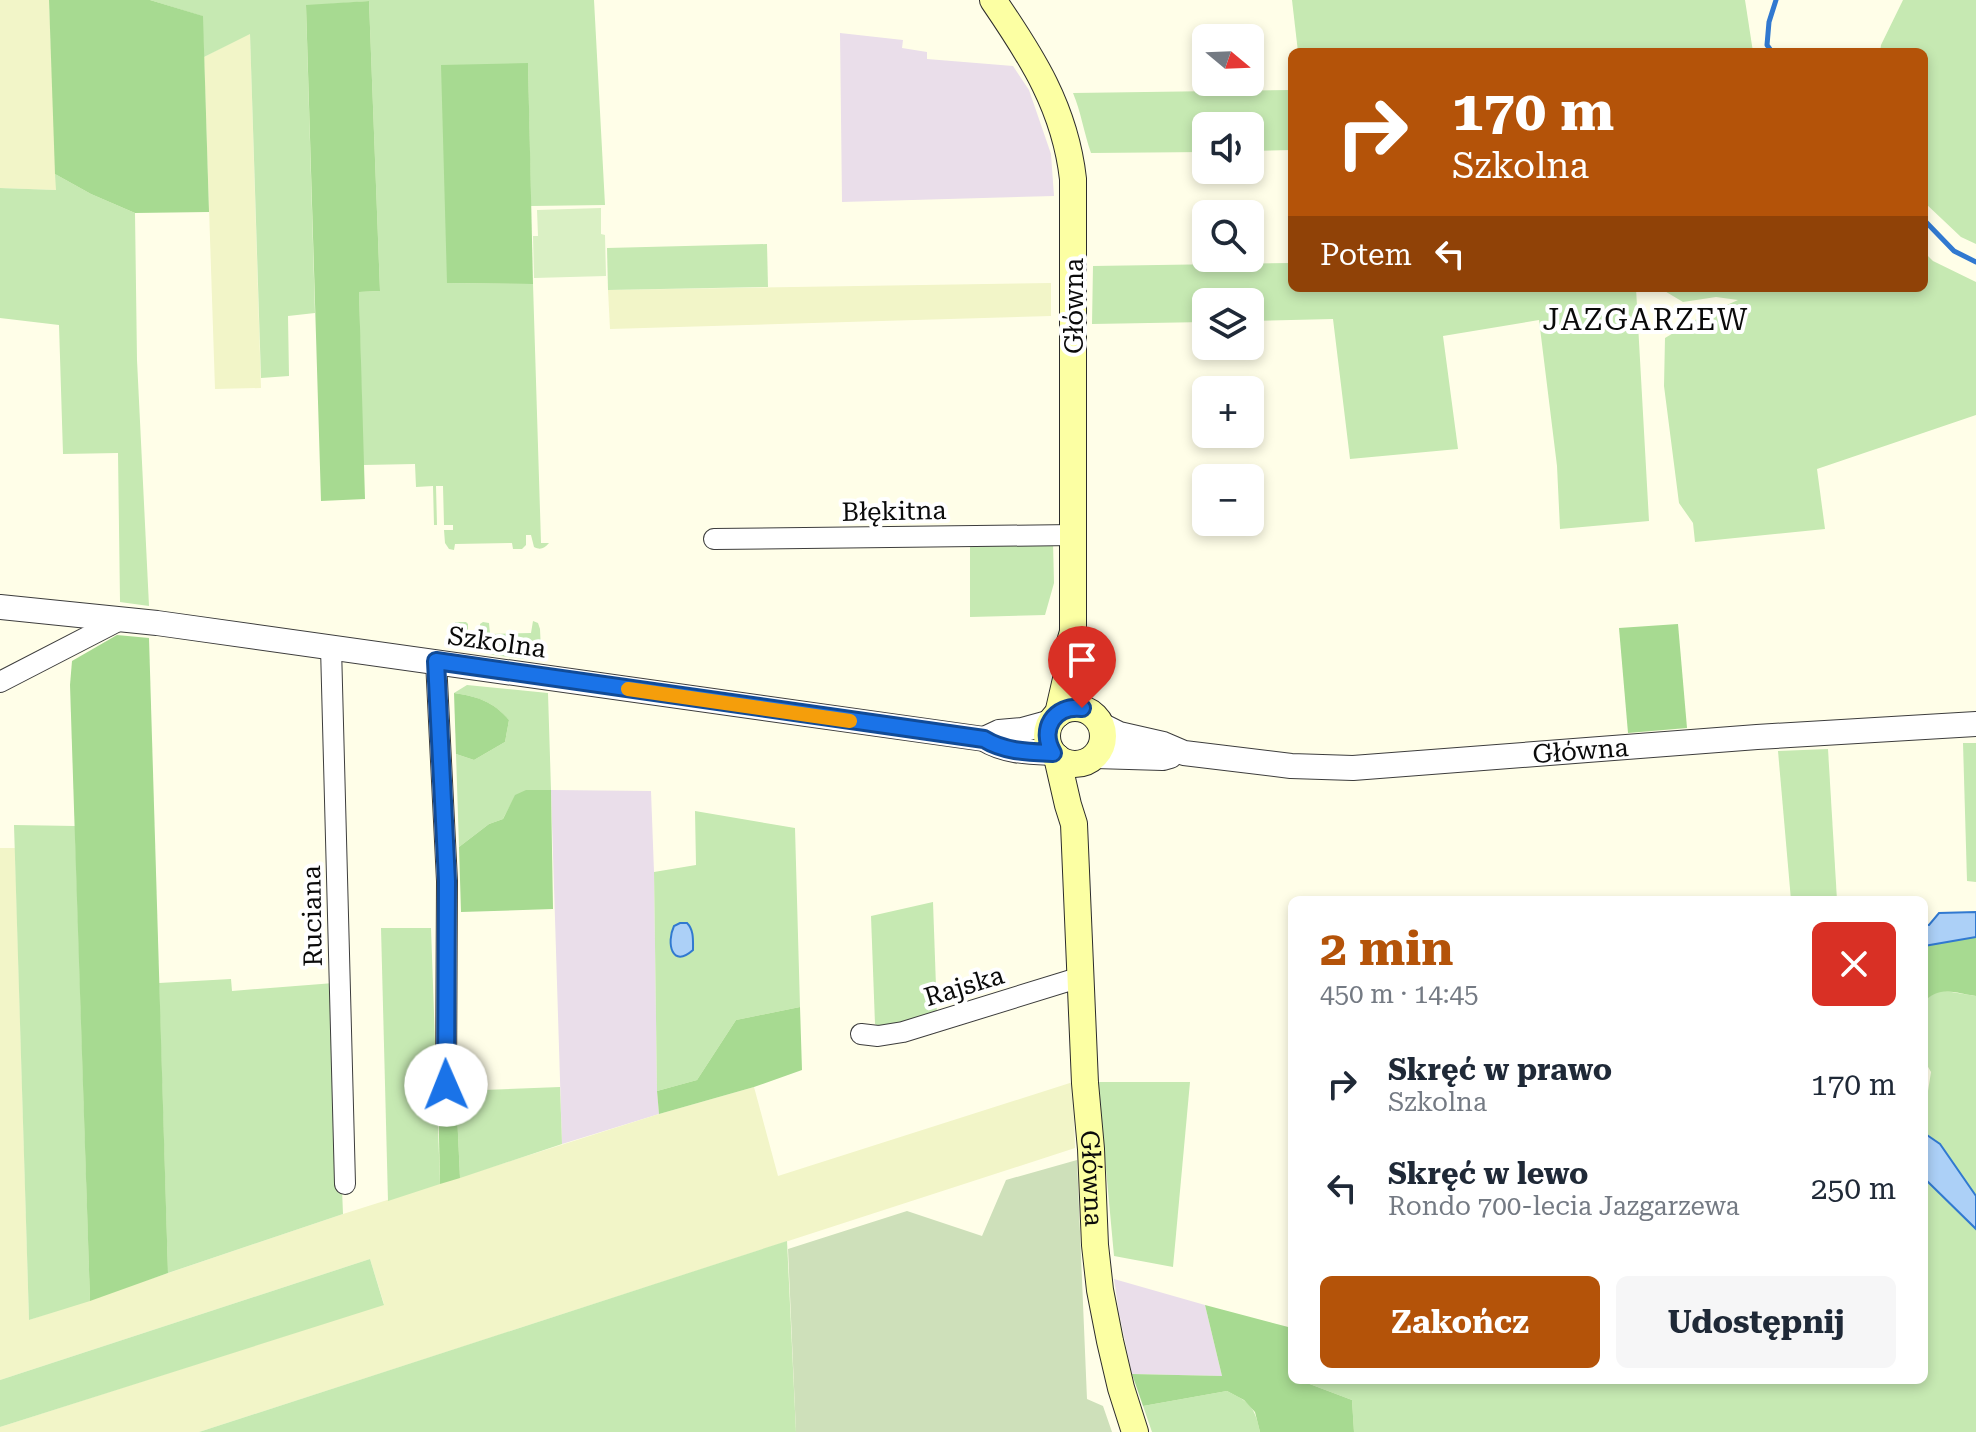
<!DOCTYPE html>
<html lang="pl">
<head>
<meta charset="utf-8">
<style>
  :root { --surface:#fff; --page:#f6f6f7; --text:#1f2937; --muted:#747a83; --accent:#b45309 }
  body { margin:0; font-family:"Roboto Serif",serif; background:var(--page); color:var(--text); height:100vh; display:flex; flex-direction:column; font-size:30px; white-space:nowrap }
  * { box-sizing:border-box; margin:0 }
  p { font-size:26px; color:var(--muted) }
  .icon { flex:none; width:44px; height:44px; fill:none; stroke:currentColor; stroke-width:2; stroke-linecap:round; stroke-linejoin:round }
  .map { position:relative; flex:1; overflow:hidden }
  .side { position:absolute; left:1288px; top:896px; width:640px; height:488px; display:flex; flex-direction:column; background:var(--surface); border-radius:12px; box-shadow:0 4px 12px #0003 }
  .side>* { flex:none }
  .banner { position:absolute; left:1288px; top:48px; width:640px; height:244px; border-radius:12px; box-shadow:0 4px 12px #0003; background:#b45309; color:#fff; overflow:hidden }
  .needle { width:52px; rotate:109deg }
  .tools { position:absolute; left:1192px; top:24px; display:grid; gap:16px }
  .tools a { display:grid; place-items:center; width:72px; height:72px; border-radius:12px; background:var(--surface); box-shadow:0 4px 12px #0003; font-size:40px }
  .pin { position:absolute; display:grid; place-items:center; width:68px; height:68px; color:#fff; margin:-82px -34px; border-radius:50% 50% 50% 0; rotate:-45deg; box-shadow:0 0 8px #0007 }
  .pin .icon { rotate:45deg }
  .me { position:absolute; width:88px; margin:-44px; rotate:359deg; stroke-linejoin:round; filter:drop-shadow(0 0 6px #0008) }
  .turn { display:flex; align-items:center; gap:28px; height:168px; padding:0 32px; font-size:36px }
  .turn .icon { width:104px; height:104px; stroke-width:2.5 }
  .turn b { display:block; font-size:56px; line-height:68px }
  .then { display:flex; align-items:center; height:76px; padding:0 32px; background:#0003; gap:16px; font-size:30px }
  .round { display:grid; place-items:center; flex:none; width:84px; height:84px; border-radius:12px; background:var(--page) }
  .summary { display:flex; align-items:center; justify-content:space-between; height:136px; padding:0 32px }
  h1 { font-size:48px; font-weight:700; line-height:60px; color:var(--accent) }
  .button { display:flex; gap:16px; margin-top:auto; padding:16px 32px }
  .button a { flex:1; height:92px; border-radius:12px; background:var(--accent); color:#fff; font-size:32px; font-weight:700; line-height:92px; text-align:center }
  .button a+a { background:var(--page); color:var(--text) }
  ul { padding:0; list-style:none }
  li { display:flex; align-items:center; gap:24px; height:104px; padding:0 32px }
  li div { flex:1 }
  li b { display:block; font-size:30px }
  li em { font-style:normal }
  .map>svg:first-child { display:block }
</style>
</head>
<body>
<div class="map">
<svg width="1976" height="1432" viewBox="0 0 1976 1432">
  <rect width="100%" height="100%" fill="#fffee8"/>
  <g fill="#eadeea">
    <path d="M 840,33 L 903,40 L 902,48 L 927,52 L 927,59 L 1013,66 L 1029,90 L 1051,154 L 1054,196 L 842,202 Z"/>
    <path d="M 551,790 L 651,791 L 654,872 L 657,1091 L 659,1114 L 562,1144 Z"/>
    <path d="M 1114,1279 L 1205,1305 L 1222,1376 L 1132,1374 L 1119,1313 Z"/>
  </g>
  <g fill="#f2f5c8">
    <path d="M 0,0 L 49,0 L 57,190 L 0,188 Z"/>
    <path d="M 250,33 L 261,388 L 215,389 L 204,57 Z"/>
    <path d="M 1051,283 L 1051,316 L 610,329 L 608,290 Z"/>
    <path d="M 0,848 L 15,848 L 29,1320 L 343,1214 L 659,1114 L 754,1087 L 778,1176 L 1073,1082 L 1075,1148 L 199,1432 L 0,1432 L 0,1427 L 384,1304 L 370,1259 L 0,1380 Z"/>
  </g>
  <g fill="#c6e9b2">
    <path d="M 150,0 L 594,0 L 605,205 L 531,206 L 528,63 L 447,283 L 533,284 L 541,543 L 549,543 C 544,549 540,550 534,547 L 531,535 L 526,535 L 526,545 L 522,549 L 513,549 L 512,543 L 455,544 L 454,550 L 449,549 L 445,543 L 444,530 L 453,530 L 453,525 L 444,525 L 443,486 L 436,486 L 437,525 L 434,525 L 433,486 L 416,487 L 415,464 L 363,465 L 359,292 L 380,291 L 369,1 L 306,6 L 315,313 L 288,316 L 289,376 L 261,378 L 250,34 L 204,57 L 202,16 Z"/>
    <path d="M 1292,0 L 1745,0 L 1753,52 L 1298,52 Z"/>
    <path d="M 1903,0 L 1976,0 L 1976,244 L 1961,237 L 1924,202 L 1924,52 L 1880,52 L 1881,45 Z"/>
    <path d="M 1292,90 L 1292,150 L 1250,151 L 1250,126 L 1206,126 L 1206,152 L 1091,153 C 1084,133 1081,112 1073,93 Z"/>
    <path d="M 55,174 L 91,194 L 135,213 L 137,360 L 149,606 L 120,602 L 118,453 L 63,454 L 59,325 L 0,318 L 0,188 L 56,190 Z"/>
    <path d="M 767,244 L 768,287 L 608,290 L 607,248 Z"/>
    <path d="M 1924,252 L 1933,261 L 1976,282 L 1976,415 L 1817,469 L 1825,529 L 1695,542 L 1693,523 L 1679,503 L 1664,386 L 1665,338 L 1702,316 L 1738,300 L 1716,297 L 1683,302 L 1663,290 L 1663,288 L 1924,288 Z"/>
    <path d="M 1292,263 L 1292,288 L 1636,288 L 1649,521 L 1560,529 L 1557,466 L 1539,320 L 1443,336 L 1458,449 L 1350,459 L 1333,319 L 1250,321 L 1250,302 L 1206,302 L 1206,322 L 1092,324 L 1093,266 Z"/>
    <path d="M 1053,542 L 1054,583 L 1045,615 L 970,617 L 970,543 Z"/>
    <path d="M 533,621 L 538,623 L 540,629 L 541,651 L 534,651 L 532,655 L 525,659 C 499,655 457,656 455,622 L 466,622 L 468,624 L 468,634 L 480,634 L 480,624 L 483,622 L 489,623 L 490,634 L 531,633 Z"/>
    <path d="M 467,685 L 548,693 L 551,790 C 518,790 518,790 503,819 L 489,824 L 459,847 L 456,754 L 474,760 L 505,742 L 509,720 C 492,701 479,697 454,693 Z"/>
    <path d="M 1963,743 L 1976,743 L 1976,882 L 1967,881 Z"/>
    <path d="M 1828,749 L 1837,900 L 1791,900 L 1778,751 Z"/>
    <path d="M 695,811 L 795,828 L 800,1007 L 736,1020 L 697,1080 L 657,1091 L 654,872 L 696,865 Z"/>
    <path d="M 14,825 L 75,826 L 90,1301 L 29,1320 Z"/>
    <path d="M 933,902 L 937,1015 L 884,1030 L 875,1024 L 871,916 Z"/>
    <path d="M 381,928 L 431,928 L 440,1184 L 388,1201 Z"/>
    <path d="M 231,979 L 232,991 L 334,983 L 343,1214 L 168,1273 L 159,983 Z"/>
    <path d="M 1939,990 L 1976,996 L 1976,1196 L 1940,1144 L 1924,1133 L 1924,1097 L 1928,1091 L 1931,1072 L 1924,1060 L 1924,1002 L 1927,998 Z"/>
    <path d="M 1098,1082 L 1190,1082 L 1173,1267 L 1114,1256 Z"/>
    <path d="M 560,1087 L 562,1144 L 460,1178 L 456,1091 Z"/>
    <path d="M 1924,1178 L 1976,1229 L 1976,1432 L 1354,1432 L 1352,1400 L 1299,1380 L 1924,1380 Z"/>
    <path d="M 787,1241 L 796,1432 L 199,1432 Z"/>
    <path d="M 370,1259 L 384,1305 L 0,1427 L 0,1380 Z"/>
    <path d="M 1227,1391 C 1251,1403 1254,1406 1260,1432 L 1152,1432 L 1143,1406 Z"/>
  </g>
  <g fill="#a7da91">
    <path d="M 49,0 L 150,0 L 203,16 L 209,212 L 135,213 L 91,194 L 55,174 Z"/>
    <path d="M 369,1 L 380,291 L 359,292 L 365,499 L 321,501 L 306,5 Z"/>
    <path d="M 528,63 L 533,284 L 447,283 L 441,65 Z"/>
    <path d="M 1678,624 L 1687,728 L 1628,733 L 1619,628 Z"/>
    <path d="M 117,635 L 149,638 L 168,1273 L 90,1301 L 70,685 L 72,661 Z"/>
    <path d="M 454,693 C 479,697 492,701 509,720 L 505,742 L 474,760 L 456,754 Z"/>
    <path d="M 526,790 L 551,790 L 553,909 L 461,912 L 459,847 L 489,824 L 503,819 L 515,795 Z"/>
    <path d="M 1976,937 L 1976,996 C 1956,993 1939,985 1924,1002 L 1924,946 Z"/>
    <path d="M 800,1007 L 802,1070 L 754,1087 L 659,1114 L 657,1091 L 697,1080 L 736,1020 Z"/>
    <path d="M 438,1091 L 456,1091 L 460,1178 L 440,1184 Z"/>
    <path d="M 1205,1305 L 1292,1328 L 1292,1380 L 1299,1380 L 1352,1400 L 1354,1432 L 1260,1432 L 1255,1412 L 1244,1400 L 1227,1391 L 1143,1406 L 1132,1374 L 1222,1376 Z"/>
  </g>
  <path fill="#cee0ba" d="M 1077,1160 L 1087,1399 L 1103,1406 L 1112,1432 L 796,1432 L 788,1249 L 907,1211 L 982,1236 L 1006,1180 Z"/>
  <path fill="#daf0c4" d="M 601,208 L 601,234 L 605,235 L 606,276 L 534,278 L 533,236 L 538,236 L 537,210 Z"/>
  <g fill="#acd0f7" stroke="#3179d0" stroke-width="2">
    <path d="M 1976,912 L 1976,937 L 1924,946 L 1924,925 L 1929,925 L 1939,913 Z"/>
    <path d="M 680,923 L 687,923 C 694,930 693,940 693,950 C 672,969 666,943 674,926 Z"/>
    <path d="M 1924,1133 L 1940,1144 L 1976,1196 L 1976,1229 L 1924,1178 Z"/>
  </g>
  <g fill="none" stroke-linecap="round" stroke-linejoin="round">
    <g stroke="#3179d0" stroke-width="5">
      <path d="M 1772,52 L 1767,45 L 1769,22 L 1776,0"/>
      <path d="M 1924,220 L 1954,251 L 1976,262"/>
    </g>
    <defs>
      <g id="minor">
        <path d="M 714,539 L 1074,535"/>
        <path d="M 331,647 L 345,1184"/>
        <path d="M 436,661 L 447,881 L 446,1085"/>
        <path d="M 0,682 L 122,619"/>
        <path d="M 861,1034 L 878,1036 L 903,1032 L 1081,977"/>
      </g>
      <g id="tertiary">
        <path d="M 0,607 L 157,623 L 984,739 C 1005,752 1030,752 1053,753"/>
        <path id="s1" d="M 1101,725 L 1119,734 L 1163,744 L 1184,753 L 1291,766 L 1353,768 L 1757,737 L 1976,724"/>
        <path d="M 984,739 L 999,732 L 1022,730 L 1051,722"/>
        <path d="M 1095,756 L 1163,758 L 1170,756"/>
      </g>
      <g id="secondary">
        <path d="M 993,0 C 1032,57 1065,108 1073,179 L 1073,632 L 1067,652 L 1066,679 L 1058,714"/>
        <circle cx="1075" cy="736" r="28"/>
        <path id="s2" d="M 1057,757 L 1068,805 L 1074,824 L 1085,1083 L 1091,1149 L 1095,1245 L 1100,1290 L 1110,1341 L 1121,1388 L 1135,1432"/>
      </g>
    </defs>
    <use href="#minor" stroke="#3d3d3d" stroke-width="22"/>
    <use href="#tertiary" stroke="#3d3d3d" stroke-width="26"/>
    <use href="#secondary" stroke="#2c2c2c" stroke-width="28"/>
    <use href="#minor" stroke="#fff" stroke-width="20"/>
    <use href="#tertiary" stroke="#fff" stroke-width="24"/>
    <use href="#secondary" stroke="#fcffa3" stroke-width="26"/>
  </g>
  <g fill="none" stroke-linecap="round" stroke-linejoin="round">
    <defs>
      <path id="route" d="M 446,1085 L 447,881 L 436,661 L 984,739 C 1005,752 1030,752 1053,753 C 1039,729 1054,705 1082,708"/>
    </defs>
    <use href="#route" stroke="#114b97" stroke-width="20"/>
    <use href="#route" stroke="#1a73e8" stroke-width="14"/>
    <path stroke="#f59e0b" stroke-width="14" d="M 628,689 L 850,721"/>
  </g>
  <g text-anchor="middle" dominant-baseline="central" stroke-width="8" stroke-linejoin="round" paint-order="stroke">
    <g font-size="26" fill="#0a0a0a" stroke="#fff">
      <text transform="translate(1074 306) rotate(-90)">Główna</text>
      <text transform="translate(894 511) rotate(-1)">Błękitna</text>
      <text transform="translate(497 642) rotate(8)">Szkolna</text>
      <text stroke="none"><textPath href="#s1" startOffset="486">Główna</textPath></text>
      <text transform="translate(312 916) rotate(-91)">Ruciana</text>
      <text transform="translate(964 986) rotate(-17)">Rajska</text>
      <text stroke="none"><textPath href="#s2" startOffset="424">Główna</textPath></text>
    </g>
    <g font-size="30" letter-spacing="2" fill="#0a0a0a" stroke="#fff">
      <text x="1646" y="319">JAZGARZEW</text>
    </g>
  </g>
</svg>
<div class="tools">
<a><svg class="needle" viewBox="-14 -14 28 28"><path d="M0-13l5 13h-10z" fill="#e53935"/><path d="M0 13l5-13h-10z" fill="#747a83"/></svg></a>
<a><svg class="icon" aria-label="sound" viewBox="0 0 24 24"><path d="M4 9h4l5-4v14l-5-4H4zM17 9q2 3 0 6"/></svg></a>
<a><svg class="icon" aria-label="search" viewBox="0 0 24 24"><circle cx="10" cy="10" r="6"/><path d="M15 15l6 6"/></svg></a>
<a><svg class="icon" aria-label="layers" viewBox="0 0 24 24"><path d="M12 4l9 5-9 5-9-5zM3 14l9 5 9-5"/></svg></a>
<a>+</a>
<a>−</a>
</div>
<div class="pin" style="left:1082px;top:708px;background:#d93025"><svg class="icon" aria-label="arrive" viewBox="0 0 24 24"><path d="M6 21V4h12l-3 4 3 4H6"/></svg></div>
<svg class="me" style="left:446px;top:1085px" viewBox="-20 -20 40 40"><circle r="19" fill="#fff"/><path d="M0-13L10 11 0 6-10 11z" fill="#1a73e8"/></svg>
<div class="banner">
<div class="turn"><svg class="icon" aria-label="right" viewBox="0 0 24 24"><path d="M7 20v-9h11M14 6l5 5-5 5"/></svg><div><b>170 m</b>Szkolna</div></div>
<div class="then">Potem<svg class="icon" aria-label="left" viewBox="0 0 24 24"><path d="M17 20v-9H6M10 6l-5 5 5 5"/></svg></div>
</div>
<section class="side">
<div class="summary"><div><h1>2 min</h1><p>450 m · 14:45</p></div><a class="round" style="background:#d93025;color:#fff"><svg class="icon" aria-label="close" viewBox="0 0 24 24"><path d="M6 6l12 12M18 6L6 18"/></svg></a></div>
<ul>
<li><svg class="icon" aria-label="right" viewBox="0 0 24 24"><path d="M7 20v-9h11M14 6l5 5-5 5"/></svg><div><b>Skręć w prawo</b><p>Szkolna</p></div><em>170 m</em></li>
<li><svg class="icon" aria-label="left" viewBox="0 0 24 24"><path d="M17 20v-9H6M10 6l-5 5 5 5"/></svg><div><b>Skręć w lewo</b><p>Rondo 700-lecia Jazgarzewa</p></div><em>250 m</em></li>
</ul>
<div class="button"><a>Zakończ</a><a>Udostępnij</a></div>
</section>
</div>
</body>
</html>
